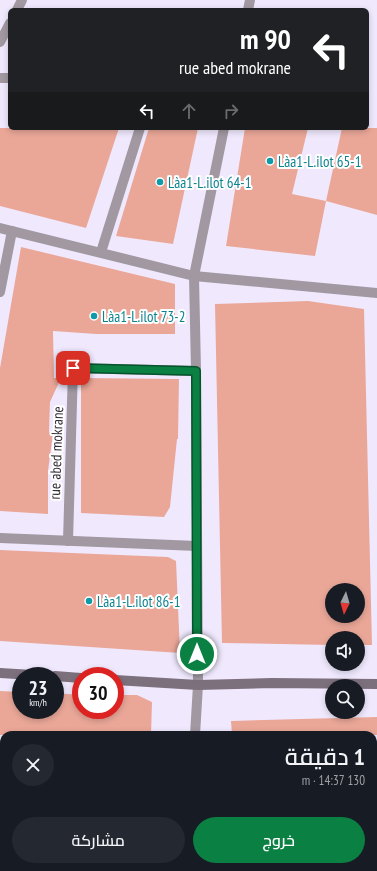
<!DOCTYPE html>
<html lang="ar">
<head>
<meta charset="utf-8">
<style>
  :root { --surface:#171b24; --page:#242831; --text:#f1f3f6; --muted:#9ea1a6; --accent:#0b8043 }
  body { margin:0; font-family:"PT Sans Narrow",Cairo,sans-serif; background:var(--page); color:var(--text); direction:rtl; height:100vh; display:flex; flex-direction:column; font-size:15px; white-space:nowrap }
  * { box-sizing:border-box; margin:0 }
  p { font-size:13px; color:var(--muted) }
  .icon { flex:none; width:22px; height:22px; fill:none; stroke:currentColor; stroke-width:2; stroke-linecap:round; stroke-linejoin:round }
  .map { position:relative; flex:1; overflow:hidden; direction:ltr }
  .side { position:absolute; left:0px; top:731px; width:377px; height:140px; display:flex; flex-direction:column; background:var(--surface); border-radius:12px 12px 0 0; box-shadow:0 2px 6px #0003; direction:rtl }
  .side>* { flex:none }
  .hud { position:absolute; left:8px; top:8px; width:361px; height:122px; border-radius:6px; box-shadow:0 2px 6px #0003; direction:rtl; background:#202124; color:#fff; overflow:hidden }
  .needle { width:26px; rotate:185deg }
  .fabs { position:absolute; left:325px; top:583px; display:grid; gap:8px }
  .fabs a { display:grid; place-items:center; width:40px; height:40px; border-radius:50%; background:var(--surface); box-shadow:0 2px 6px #0003; font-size:20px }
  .speed { position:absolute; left:12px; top:667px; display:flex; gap:8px; font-size:20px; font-weight:700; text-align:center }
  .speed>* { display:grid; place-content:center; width:52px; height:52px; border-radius:50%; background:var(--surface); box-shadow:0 2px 6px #0003; line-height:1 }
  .speed small { font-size:10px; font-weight:400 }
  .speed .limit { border:6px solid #d22; background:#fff; color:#111 }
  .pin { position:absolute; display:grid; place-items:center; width:34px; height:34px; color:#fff; margin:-17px; border-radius:8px; box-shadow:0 2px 6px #0006 }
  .me { position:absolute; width:44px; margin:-22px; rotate:0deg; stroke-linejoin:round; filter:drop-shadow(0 0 3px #0008) }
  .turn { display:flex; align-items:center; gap:14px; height:84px; padding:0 12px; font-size:18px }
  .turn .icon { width:52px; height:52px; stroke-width:2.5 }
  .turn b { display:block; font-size:28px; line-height:34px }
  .lanes { display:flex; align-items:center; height:38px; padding:0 12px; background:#0003; justify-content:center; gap:20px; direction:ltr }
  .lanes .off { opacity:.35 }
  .round { display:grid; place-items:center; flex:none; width:42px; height:42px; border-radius:21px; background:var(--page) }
  .head { display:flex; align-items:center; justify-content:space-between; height:68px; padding:0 12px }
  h1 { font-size:24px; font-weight:600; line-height:30px }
  .button { display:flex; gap:8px; margin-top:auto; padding:8px 12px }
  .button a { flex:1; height:46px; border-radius:24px; background:var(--accent); color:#fff; font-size:16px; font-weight:600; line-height:46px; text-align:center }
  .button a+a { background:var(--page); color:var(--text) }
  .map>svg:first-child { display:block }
</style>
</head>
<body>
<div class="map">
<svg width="377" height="871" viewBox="0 0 377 871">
  <rect width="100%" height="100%" fill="#f0e9fe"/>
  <g fill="#eaa798" fill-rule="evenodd">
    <path d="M 0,128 L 119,128 L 86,228 L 0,206 Z"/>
    <path d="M 149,128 L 198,128 L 173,244 L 116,236 Z"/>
    <path d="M 245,128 L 308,128 L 292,194 L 326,201 L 315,256 L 226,246 Z"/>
    <path d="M 342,128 L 377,128 L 377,215 L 326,201 Z"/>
    <path d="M 21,247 L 175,284 L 175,334 L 96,334 L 53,331 L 54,378 L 61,378 L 50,402 L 49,432 L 53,433 L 48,471 L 48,514 L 0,511 L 0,368 Z"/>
    <path d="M 308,301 L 364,309 L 372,645 L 358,645 L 358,638 L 332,638 L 332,645 L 222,643 L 215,304 ZM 332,590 L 358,590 L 358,616 L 332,616 Z"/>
    <path d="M 81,378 L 179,379 L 178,439 L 177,439 L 170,507 L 164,517 L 81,513 Z"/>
    <path d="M 0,550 L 168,557 L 176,561 L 180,653 L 0,641 Z"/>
    <path d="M 0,691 L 21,692 L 21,710 L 55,710 L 55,693 L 81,695 L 81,710 L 115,710 L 115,695 L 137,695 L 152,702 L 151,735 L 0,735 Z"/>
    <path d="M 377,717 L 377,735 L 232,735 L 231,721 Z"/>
  </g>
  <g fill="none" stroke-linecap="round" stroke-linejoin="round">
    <path stroke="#a198a2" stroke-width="10" d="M 373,808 L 377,806"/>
    <g stroke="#a198a2" stroke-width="10">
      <path d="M 17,10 L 22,0"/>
      <path d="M 248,10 L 250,0"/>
      <path d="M 0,42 L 10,23"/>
      <path d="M 0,78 L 10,78"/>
      <path d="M 0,228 L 194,276 L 377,293"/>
      <path d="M 101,252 L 140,128"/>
      <path d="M 0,292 L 12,231"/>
      <path d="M 0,538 L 197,546"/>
      <path d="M 68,541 L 73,368 L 196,371"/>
      <path d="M 195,735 L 198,685 L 196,371 L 194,276 L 224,128"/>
      <path d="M 188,871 L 188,867"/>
    </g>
    <g stroke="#7d707d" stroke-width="10">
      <path d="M 0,673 L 49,676"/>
      <path d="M 55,676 L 81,678"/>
      <path d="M 115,680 L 198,685 L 272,683 L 377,684"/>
    </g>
  </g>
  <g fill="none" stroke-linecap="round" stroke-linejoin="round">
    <defs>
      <path id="route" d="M 73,368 L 196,371 L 197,654"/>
    </defs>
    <use href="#route" stroke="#07532c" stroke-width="10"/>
    <use href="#route" stroke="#0b8043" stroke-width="7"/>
  </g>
  <g fill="#0f9aa8" stroke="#fff" stroke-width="1.5">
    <circle cx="270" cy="161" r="4"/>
    <circle cx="160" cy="182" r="4"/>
    <circle cx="94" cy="316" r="4"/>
    <circle cx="89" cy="601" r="4"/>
  </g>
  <g text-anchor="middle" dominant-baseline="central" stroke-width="4" stroke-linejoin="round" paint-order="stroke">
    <g font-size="15" fill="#0d838f" stroke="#fff" text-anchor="start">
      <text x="278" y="161">Làa1-L.ilot 65-1</text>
      <text x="168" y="182">Làa1-L.ilot 64-1</text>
      <text x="102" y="316">Làa1-L.ilot 73-2</text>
      <text x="97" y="601">Làa1-L.ilot 86-1</text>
    </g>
    <g font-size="15" fill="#312d37" stroke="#fff">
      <text transform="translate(56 453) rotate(-88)">rue abed mokrane</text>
    </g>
  </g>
</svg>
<div class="fabs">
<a><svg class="needle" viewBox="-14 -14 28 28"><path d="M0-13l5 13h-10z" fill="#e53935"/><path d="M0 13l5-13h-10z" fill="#9ea1a6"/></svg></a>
<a><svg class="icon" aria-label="sound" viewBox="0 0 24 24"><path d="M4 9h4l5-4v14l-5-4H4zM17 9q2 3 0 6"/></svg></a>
<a><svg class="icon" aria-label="search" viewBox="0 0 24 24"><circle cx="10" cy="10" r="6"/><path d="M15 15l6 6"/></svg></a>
</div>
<div class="speed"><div>23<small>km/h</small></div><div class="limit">30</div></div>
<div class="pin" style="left:73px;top:368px;background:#d93025"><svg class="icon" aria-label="arrive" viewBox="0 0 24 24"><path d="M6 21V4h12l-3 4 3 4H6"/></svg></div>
<svg class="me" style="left:197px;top:654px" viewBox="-20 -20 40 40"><circle r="17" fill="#0b8043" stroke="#fff" stroke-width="3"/><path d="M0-11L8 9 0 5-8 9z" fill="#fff"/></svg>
<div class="hud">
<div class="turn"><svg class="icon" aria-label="left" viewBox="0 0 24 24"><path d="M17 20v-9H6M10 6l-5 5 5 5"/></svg><div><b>90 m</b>rue abed mokrane</div></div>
<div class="lanes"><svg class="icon" aria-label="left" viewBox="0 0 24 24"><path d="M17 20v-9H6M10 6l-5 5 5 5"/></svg><svg class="icon off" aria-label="ahead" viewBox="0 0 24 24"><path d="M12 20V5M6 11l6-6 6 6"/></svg><svg class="icon off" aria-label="right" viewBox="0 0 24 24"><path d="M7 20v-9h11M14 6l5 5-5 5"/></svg></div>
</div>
<section class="side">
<div class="head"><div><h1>1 دقيقة</h1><p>130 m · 14:37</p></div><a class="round"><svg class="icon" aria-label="close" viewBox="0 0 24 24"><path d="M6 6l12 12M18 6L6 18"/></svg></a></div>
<div class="button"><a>خروج</a><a>مشاركة</a></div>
</section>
</div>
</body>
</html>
